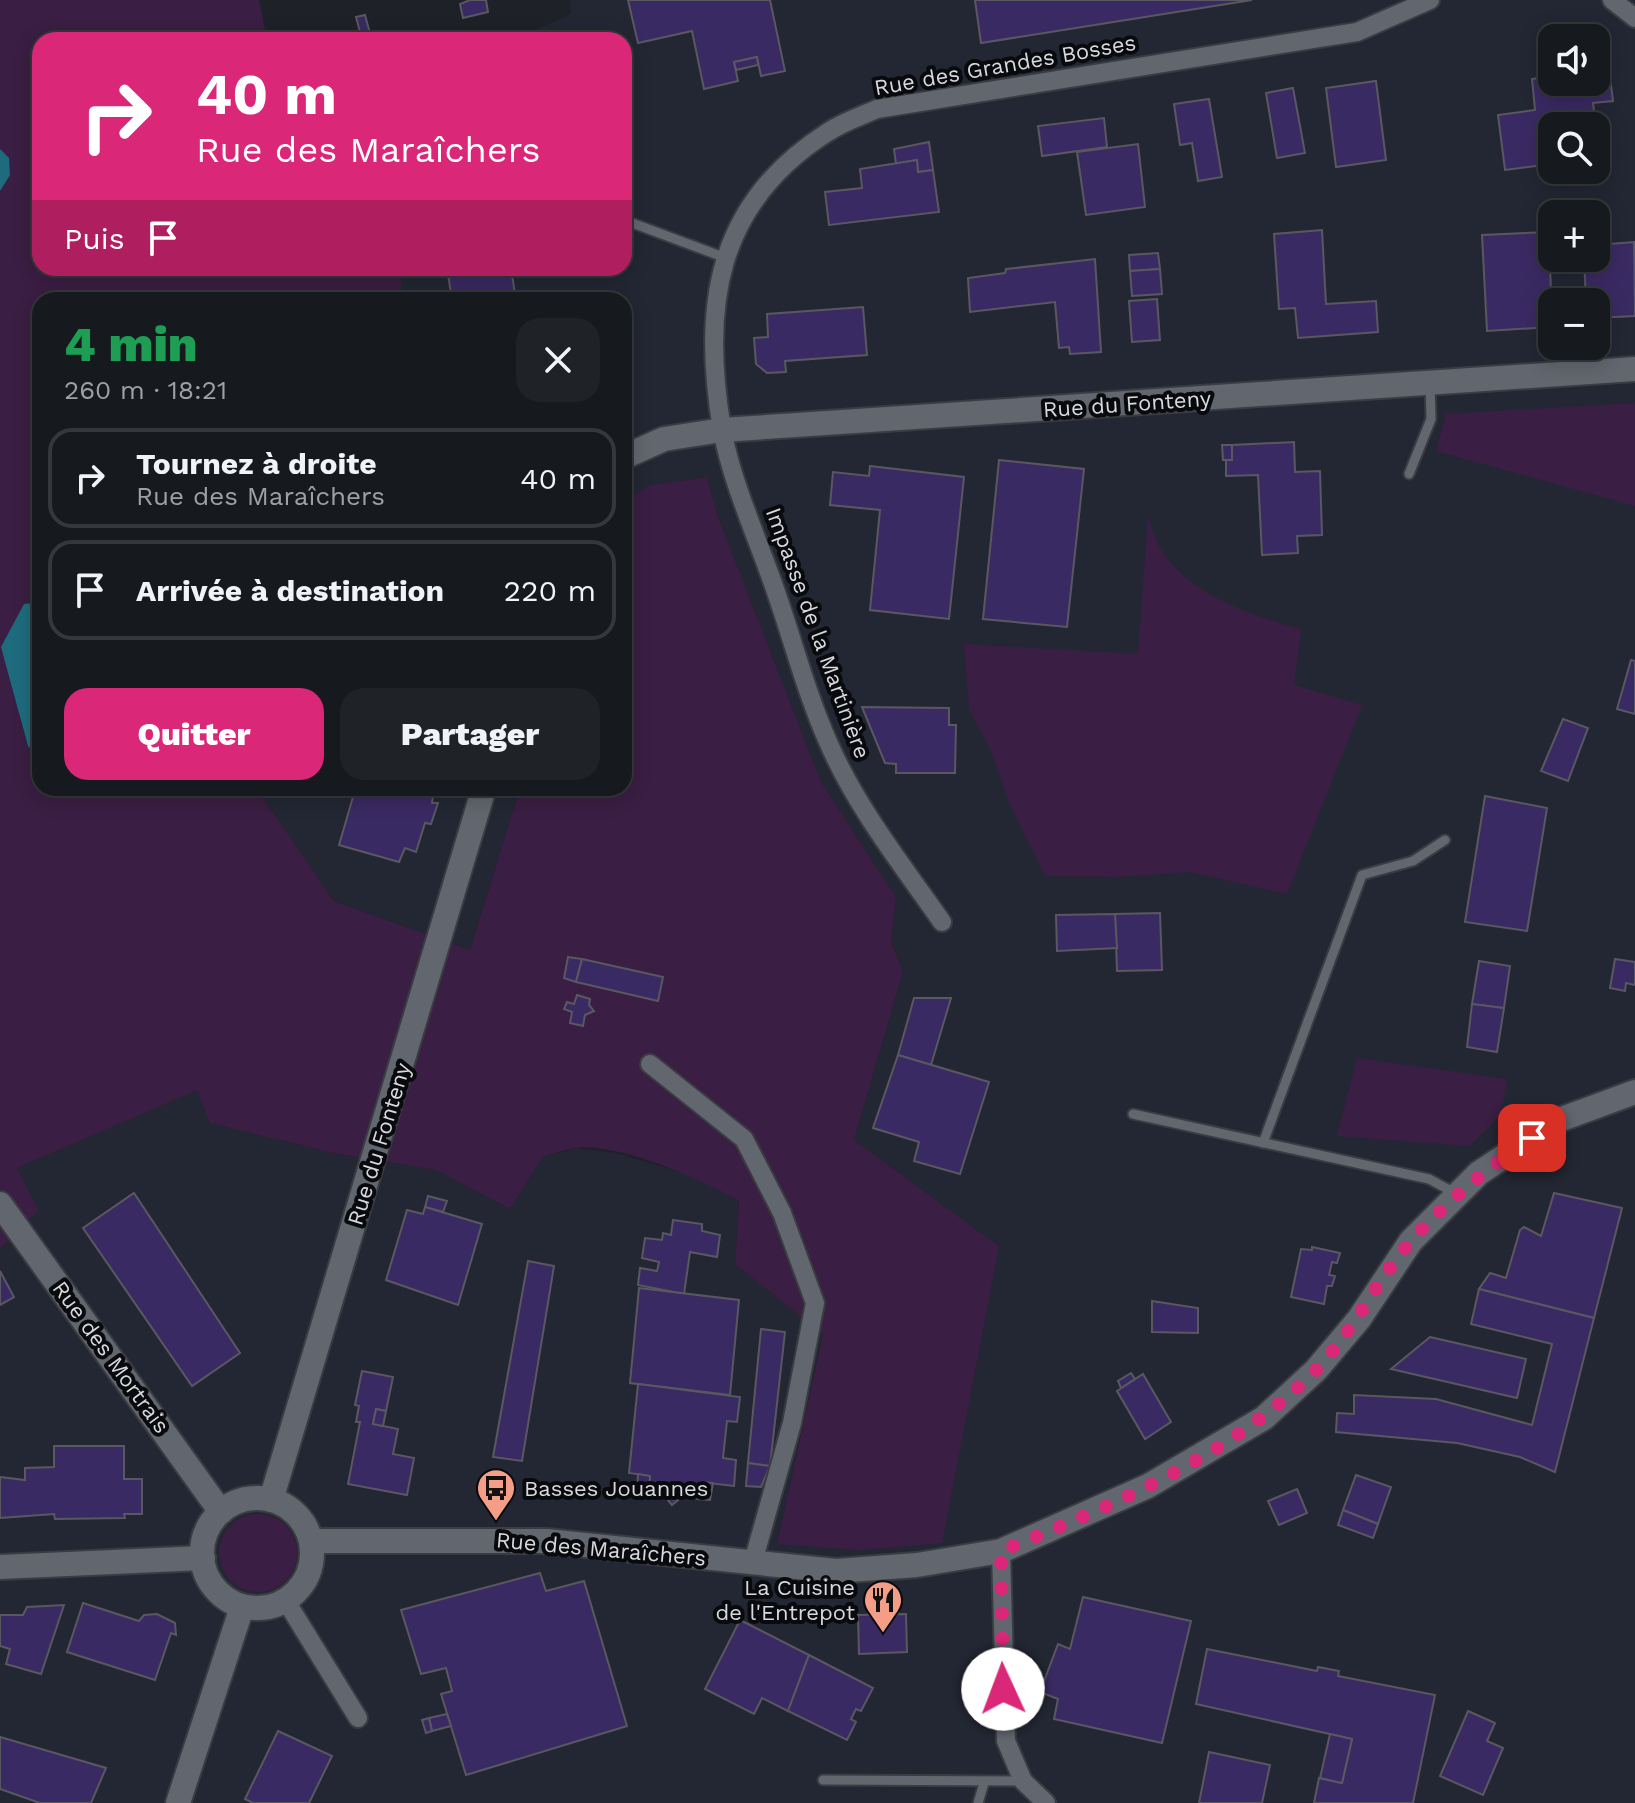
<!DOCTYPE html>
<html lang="fr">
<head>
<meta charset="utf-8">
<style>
  :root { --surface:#16191d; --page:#1f2226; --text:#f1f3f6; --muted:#9ea0a4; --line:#35383b; --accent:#db2777 }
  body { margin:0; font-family:"Work Sans",sans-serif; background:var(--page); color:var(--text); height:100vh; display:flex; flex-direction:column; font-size:30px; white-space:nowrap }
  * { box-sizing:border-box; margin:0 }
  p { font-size:26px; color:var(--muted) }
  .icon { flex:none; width:44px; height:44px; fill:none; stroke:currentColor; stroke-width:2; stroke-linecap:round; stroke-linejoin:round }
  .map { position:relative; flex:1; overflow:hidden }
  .details { position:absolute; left:32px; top:292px; width:600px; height:504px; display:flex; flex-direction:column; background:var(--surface); border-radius:24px; box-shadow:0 4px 20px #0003,0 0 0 2px var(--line) }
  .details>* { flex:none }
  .banner { position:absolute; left:32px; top:32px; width:600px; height:244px; border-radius:24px; box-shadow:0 4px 20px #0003,0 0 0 2px var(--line); background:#db2777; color:#fff; overflow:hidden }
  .tools { position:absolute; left:1538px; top:24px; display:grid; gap:16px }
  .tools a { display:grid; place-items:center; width:72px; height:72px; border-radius:16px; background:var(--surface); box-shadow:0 4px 20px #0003,0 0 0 2px var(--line); font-size:40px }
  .pin { position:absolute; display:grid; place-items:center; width:68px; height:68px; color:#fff; margin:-34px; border-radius:16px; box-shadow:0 4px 12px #0006 }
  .me { position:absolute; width:88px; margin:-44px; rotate:358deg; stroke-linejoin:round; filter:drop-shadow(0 0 6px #0008) }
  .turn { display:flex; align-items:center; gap:28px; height:168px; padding:0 32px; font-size:36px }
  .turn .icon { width:104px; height:104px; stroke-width:2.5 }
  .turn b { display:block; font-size:56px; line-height:68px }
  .then { display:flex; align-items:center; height:76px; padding:0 32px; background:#0003; gap:16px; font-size:30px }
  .round { display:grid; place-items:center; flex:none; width:84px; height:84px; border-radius:24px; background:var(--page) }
  .head { display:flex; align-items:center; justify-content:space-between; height:136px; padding:0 32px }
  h1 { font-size:48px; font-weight:800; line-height:60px; color:#1e9e55 }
  .primary-button { display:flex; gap:16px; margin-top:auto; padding:16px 32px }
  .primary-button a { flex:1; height:92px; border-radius:24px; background:var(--accent); color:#fff; font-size:32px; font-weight:800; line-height:92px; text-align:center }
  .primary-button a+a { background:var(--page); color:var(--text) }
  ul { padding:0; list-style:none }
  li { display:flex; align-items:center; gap:24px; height:100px; margin:0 16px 12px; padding:0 16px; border:4px solid var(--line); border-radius:24px }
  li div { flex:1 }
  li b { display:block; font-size:30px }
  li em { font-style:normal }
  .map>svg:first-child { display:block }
</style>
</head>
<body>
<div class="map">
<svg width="1635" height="1803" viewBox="0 0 1635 1803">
  <rect width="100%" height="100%" fill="#1e2127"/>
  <g fill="#232733" fill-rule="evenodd">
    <path d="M 570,0 L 1635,0 L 1635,1803 L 0,1803 L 0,1249 L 39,1210 L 17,1168 L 197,1089 L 210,1123 L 333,1153 L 436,1170 L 510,1209 L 543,1157 L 576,1148 L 616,1153 L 697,1177 L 739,1201 L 735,1264 L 823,1333 L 777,1544 L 999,1246 L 854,1140 L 903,972 L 891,941 L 896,897 L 821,782 L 717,514 L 707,477 L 651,485 L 624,501 L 624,300 L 404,300 L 399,268 L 624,268 L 624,40 L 515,40 L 571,14 ZM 1552,38 L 1596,38 L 1596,82 L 1552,82 ZM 1552,126 L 1596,126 L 1596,170 L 1552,170 ZM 1552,214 L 1596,214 L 1596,258 L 1552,258 ZM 1552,302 L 1596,302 L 1596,346 L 1552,346 Z"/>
    <path d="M 256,788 L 520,788 L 470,950 L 334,901 Z"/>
  </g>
  <g fill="#3b1e43">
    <path d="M 0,0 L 259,0 L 267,40 L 40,40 L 40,268 L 399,268 L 404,300 L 40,300 L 40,602 L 23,605 C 20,653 5,720 40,759 L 40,788 L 256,788 L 334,901 L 470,950 L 520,788 L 624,788 L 624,501 L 650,485 L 707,477 L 717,514 L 821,782 L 896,897 L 891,941 L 903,972 L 854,1140 L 999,1246 L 942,1543 L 861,1550 L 777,1544 L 823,1334 L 735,1264 L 739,1201 C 701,1179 617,1142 574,1148 C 564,1150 553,1154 543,1157 L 510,1209 L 436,1170 L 333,1153 L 210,1123 L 197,1090 L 17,1168 L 39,1210 L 0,1249 Z"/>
    <path d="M 1635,403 L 1635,506 L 1436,451 L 1446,414 Z"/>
    <path d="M 1148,516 C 1152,527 1155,541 1162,551 C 1188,594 1255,617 1301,629 L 1294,685 L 1362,705 L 1287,894 L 1190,872 L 1119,877 L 1045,876 L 1009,802 L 992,753 L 969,709 L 964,644 L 1138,654 Z"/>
    <path d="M 1357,1058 L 1507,1079 L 1501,1115 L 1469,1146 L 1337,1136 Z"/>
    <circle cx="258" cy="1553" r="39"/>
  </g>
  <g fill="#1e6b7e">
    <path d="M 0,149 L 9,158 L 10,175 L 0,191 Z"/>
    <path d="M 40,602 L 40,759 L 28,746 L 1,647 L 24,604 Z"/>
  </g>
  <g fill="#3a2a63" stroke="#595860" stroke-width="2">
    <path d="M 470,0 L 486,0 L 488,12 L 463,18 L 460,4 Z"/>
    <path d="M 628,0 L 770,0 L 785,71 L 761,76 L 757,57 L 734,62 L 738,81 L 704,89 L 692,31 L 638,43 Z"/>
    <path d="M 975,0 L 1252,0 L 981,43 Z"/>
    <path d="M 365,15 L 371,37 L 362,40 L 356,17 Z"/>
    <path d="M 757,57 L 758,65 L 736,70 L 734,62 Z"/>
    <path d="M 1609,69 L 1613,101 L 1593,103 L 1596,126 L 1552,126 L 1552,164 L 1505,170 L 1498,115 L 1535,110 L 1532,79 L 1552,76 L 1552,82 L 1596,82 L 1596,71 Z"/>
    <path d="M 1376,81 L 1386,160 L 1336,167 L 1326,88 Z"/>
    <path d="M 1293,88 L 1305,153 L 1277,158 L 1266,93 Z"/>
    <path d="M 1209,99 L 1222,177 L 1198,181 L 1192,143 L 1180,145 L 1174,104 Z"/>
    <path d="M 1104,118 L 1107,147 L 1042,156 L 1038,126 Z"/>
    <path d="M 929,142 L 933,170 L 918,172 L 917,160 L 896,164 L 894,149 Z"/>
    <path d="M 1138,144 L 1145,207 L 1086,215 L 1077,152 Z"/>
    <path d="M 917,160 L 918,172 L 933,170 L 939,212 L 829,225 L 825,192 L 862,188 L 860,169 Z"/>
    <path d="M 1322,230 L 1326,304 L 1376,301 L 1378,332 L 1298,338 L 1295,308 L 1279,309 L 1274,234 Z"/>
    <path d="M 1549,232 L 1552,327 L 1487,331 L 1482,235 Z"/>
    <path d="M 1634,242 L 1635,316 L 1596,318 L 1596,302 L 1586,302 L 1584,258 L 1596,258 L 1596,245 Z"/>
    <path d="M 1158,253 L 1160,269 L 1130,271 L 1129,255 Z"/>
    <path d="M 1095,259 L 1101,352 L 1070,354 L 1069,347 L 1059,348 L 1055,302 L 970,312 L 968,278 L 1005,273 L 1006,269 Z"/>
    <path d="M 447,268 L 511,268 L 516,300 L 452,300 Z"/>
    <path d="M 1160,269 L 1162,294 L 1132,296 L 1130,271 Z"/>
    <path d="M 1157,299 L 1160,340 L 1132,342 L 1129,301 Z"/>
    <path d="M 863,307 L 867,355 L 785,361 L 786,372 L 767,373 L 756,364 L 754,338 L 768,337 L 767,314 Z"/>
    <path d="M 1294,442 L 1295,472 L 1320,471 L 1322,535 L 1297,536 L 1298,553 L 1262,555 L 1258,475 L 1226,476 L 1226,460 L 1232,460 L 1232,445 Z"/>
    <path d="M 1222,445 L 1232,445 L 1232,460 L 1223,460 Z"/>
    <path d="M 999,460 L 1084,469 L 1067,627 L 983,619 Z"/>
    <path d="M 870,466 L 964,477 L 949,619 L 870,610 L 880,510 L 830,505 L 833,472 L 869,476 Z"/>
    <path d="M 1631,660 L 1635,661 L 1635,714 L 1617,709 Z"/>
    <path d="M 862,707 L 949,708 L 949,725 L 956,725 L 955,773 L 896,773 L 896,764 L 885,763 Z"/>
    <path d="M 1563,719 L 1588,728 L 1568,781 L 1541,771 Z"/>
    <path d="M 319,788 L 434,788 L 432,803 L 438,803 L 431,824 L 425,823 L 416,852 L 405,848 L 399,862 L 339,845 L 353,797 Z"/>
    <path d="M 1485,796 L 1547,808 L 1527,931 L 1465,922 Z"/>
    <path d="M 1160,913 L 1162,970 L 1117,971 L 1115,914 Z"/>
    <path d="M 1115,914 L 1117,948 L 1057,951 L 1056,915 Z"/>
    <path d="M 568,957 L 582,959 L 576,982 L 564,978 Z"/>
    <path d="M 582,959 L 663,977 L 658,1001 L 576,982 Z"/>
    <path d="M 1615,959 L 1635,962 L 1635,985 L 1626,983 L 1625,991 L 1610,988 Z"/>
    <path d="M 1479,961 L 1510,966 L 1504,1008 L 1472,1004 Z"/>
    <path d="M 577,995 L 590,999 L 589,1005 L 594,1011 L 585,1015 L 583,1026 L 570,1023 L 572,1012 L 564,1009 L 567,1002 L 574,1004 Z"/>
    <path d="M 914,998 L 951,998 L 931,1065 L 898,1055 Z"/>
    <path d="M 1472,1004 L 1504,1008 L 1497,1052 L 1467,1047 Z"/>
    <path d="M 898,1055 L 989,1082 L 960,1174 L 914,1161 L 919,1142 L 873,1128 Z"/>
    <path d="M 134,1193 L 240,1353 L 192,1386 L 83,1228 Z"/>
    <path d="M 1554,1193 L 1622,1208 L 1594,1318 L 1479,1289 L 1490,1273 L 1506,1278 L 1520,1230 L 1524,1227 L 1541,1236 Z"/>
    <path d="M 428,1196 L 447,1201 L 443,1212 L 425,1207 Z"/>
    <path d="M 425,1207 L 482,1224 L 458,1305 L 386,1280 L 407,1210 L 423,1214 Z"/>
    <path d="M 673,1220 L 702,1224 L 702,1231 L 720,1235 L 717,1257 L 690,1252 L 684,1294 L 638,1285 L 640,1268 L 657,1271 L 659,1262 L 642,1258 L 645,1238 L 662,1240 L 663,1233 L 671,1235 Z"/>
    <path d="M 1312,1247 L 1340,1253 L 1337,1263 L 1332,1262 L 1329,1275 L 1335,1276 L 1332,1286 L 1327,1286 L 1324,1304 L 1291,1297 L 1301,1249 L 1312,1250 Z"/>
    <path d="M 528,1261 L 554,1266 L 522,1461 L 493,1457 Z"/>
    <path d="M 0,1271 L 14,1297 L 0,1305 Z"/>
    <path d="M 639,1288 L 739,1300 L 730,1395 L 630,1383 Z"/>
    <path d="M 1479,1289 L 1594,1318 L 1555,1472 L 1520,1457 L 1457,1443 L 1336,1432 L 1337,1413 L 1354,1414 L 1354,1395 L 1436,1399 L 1532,1425 L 1552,1344 L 1471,1324 Z"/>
    <path d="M 1152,1301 L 1198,1308 L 1198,1333 L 1152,1332 Z"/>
    <path d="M 761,1329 L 785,1332 L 770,1466 L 748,1463 Z"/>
    <path d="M 1430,1337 L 1526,1359 L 1517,1398 L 1391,1369 Z"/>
    <path d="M 362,1371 L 393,1377 L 386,1411 L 376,1409 L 373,1424 L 398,1429 L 393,1454 L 414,1458 L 407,1495 L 348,1484 L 360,1422 L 356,1422 L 359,1406 L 355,1405 Z"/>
    <path d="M 1131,1373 L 1135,1379 L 1121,1388 L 1118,1381 Z"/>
    <path d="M 1143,1374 L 1171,1422 L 1145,1439 L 1117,1391 Z"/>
    <path d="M 638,1384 L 740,1397 L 737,1422 L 727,1421 L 723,1458 L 736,1460 L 734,1486 L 700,1482 L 698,1499 L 686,1494 L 673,1500 L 662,1492 L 649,1493 L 650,1476 L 629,1473 Z"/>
    <path d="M 376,1409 L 386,1411 L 383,1426 L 373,1424 Z"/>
    <path d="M 54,1446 L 124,1446 L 124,1479 L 142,1479 L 142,1514 L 124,1514 L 125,1518 L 55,1519 L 54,1514 L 0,1518 L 0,1477 L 25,1480 L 25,1468 L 54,1467 Z"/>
    <path d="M 748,1463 L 770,1466 L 761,1487 L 746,1486 Z"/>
    <path d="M 638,1474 L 650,1476 L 649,1493 L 637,1491 Z"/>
    <path d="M 1356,1475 L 1391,1487 L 1378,1524 L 1343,1510 Z"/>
    <path d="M 700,1482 L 713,1483 L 710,1500 L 698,1499 Z"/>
    <path d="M 1297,1489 L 1307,1513 L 1279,1525 L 1268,1501 Z"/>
    <path d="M 663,1494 L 673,1500 L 683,1496 L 672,1505 Z"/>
    <path d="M 1343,1510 L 1378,1524 L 1373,1538 L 1338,1525 Z"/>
    <path d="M 540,1573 L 546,1591 L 584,1581 L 627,1726 L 466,1775 L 441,1694 L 452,1691 L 446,1668 L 421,1674 L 401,1610 Z"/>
    <path d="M 1083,1597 L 1191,1621 L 1162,1743 L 1054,1719 L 1058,1699 L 1040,1692 L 1058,1644 L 1070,1649 Z"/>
    <path d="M 83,1603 L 139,1621 L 144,1615 L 157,1614 L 175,1623 L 176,1635 L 171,1633 L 155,1680 L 67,1652 Z"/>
    <path d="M 64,1605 L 41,1674 L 6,1664 L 10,1649 L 0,1646 L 0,1615 L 23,1615 L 27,1607 Z"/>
    <path d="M 906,1614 L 907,1652 L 859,1654 L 858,1615 Z"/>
    <path d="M 740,1620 L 809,1655 L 788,1711 L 762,1698 L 754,1714 L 705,1689 Z"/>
    <path d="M 1207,1649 L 1317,1671 L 1318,1667 L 1339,1671 L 1338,1676 L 1435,1695 L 1413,1803 L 1314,1803 L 1319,1778 L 1342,1783 L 1352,1739 L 1196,1704 Z"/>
    <path d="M 809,1655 L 873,1688 L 861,1711 L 856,1709 L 851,1719 L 856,1722 L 847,1740 L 788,1711 Z"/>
    <path d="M 1468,1711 L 1495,1723 L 1487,1741 L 1503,1748 L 1483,1795 L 1440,1776 Z"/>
    <path d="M 447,1714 L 451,1726 L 432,1731 L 429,1718 Z"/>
    <path d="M 429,1718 L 432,1731 L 426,1733 L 422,1720 Z"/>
    <path d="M 278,1731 L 332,1756 L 309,1803 L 253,1803 L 245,1799 Z"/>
    <path d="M 1330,1734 L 1352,1739 L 1342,1783 L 1320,1778 Z"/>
    <path d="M 0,1737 L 106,1768 L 91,1803 L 40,1803 L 0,1789 Z"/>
    <path d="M 1209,1752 L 1270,1765 L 1262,1803 L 1199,1803 Z"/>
  </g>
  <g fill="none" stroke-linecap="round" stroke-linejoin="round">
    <defs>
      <g id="lane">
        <path d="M 624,220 L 726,258"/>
        <path d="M 1409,474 L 1431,419 L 1430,383"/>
        <path d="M 1133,1114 L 1429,1179 L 1455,1193"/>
        <path d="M 1263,1143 L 1362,875 L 1413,861 L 1445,840"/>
        <path d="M 823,1780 L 1023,1781"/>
        <path d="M 978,1803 L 984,1783"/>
      </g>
      <g id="street">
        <path d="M 1612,0 L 1635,18"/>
        <path d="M 942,922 C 902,865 857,808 829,744 C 805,691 791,632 771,578 C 754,530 731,479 722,429 C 701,306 716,203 828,132 C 843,122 861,116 877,109 L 1357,32 L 1430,0"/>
        <path d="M 650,1064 L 744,1139 L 782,1213 L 815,1303 L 792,1423 L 753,1562"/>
        <path d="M 1001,1551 L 1006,1741 L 1023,1781 L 1046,1803"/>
        <path d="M 286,1601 L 358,1718"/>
      </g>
      <g id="secondary">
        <path d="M 624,457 L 664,439 L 722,430 L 1635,369"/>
        <path d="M 0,1204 L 221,1512"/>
        <circle cx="257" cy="1553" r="55"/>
        <path d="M 271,1500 L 484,788"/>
        <path d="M 311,1541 L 547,1541 L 836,1571 L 917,1565 L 1001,1551 L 1148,1486 L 1264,1418 L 1316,1370 L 1359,1319 L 1411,1241 L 1479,1173 L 1559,1120 L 1635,1092"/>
        <path d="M 0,1567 L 203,1558"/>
        <path d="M 178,1803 L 242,1607"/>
      </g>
    </defs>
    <use href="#lane" stroke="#3a3c41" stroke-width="13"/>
    <use href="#street" stroke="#3a3c41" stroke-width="22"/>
    <use href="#secondary" stroke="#3a3c41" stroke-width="28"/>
    <use href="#lane" stroke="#62666e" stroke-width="9"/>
    <use href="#street" stroke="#62666e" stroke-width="18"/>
    <use href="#secondary" stroke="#62666e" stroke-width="24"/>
  </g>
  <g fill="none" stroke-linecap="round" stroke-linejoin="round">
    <path stroke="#db2777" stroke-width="14" stroke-dasharray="0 25.2" d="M 1003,1689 L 1001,1551 C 1111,1506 1230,1457 1315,1371 C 1354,1332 1376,1280 1412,1240 C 1448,1200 1488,1168 1532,1138"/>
  </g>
  <defs>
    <symbol id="bus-pin" viewBox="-11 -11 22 30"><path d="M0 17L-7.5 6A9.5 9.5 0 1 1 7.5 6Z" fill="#f49e88" stroke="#090a0d"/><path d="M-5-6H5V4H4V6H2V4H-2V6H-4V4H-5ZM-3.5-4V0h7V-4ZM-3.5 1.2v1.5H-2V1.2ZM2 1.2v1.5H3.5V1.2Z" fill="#111"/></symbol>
    <symbol id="restaurant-pin" viewBox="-11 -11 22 30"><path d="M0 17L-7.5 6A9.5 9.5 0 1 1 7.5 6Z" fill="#f49e88" stroke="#090a0d"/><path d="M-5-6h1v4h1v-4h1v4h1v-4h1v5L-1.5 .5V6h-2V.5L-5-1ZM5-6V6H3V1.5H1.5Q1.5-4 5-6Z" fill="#111"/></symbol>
  </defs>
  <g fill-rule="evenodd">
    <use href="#bus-pin" x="474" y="1466" width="44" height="60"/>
    <use href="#restaurant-pin" x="861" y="1578" width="44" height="60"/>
  </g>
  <g text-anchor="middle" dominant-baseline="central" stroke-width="8" stroke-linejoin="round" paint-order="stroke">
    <g font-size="22" fill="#d7d9de" stroke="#090a0d">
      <text transform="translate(1005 65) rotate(-10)">Rue des Grandes Bosses</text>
      <text transform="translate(1127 404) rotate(-4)">Rue du Fonteny</text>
      <text transform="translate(818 633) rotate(70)">Impasse de la Martinière</text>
      <text transform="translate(379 1144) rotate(-73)">Rue du Fonteny</text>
      <text transform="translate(111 1357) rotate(54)">Rue des Mortrais</text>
      <text transform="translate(601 1549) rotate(5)">Rue des Maraîchers</text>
    </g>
    <g font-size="22" fill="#d7d9de" stroke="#090a0d" text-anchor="start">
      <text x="524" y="1488">Basses Jouannes</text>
      <text x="855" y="1587" text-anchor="end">La Cuisine<tspan x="855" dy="25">de l'Entrepot</tspan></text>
    </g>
  </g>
</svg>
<div class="tools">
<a><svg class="icon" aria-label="sound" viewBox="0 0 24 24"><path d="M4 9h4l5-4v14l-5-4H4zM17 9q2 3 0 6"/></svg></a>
<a><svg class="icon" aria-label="search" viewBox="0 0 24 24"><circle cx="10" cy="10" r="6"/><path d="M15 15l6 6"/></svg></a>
<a>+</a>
<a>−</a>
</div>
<div class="pin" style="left:1532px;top:1138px;background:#d93025"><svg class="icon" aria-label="arrive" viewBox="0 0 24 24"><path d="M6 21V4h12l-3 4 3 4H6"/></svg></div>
<svg class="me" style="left:1003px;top:1689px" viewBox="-20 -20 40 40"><circle r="19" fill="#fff"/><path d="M0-13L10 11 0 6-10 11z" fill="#db2777"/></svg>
<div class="banner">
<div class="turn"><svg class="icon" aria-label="right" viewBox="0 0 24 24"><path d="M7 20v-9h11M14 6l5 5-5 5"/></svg><div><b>40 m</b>Rue des Maraîchers</div></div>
<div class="then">Puis<svg class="icon" aria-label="arrive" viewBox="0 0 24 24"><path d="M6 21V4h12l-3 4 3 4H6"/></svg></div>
</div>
<section class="details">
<div class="head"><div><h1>4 min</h1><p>260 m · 18:21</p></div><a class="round"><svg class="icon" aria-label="close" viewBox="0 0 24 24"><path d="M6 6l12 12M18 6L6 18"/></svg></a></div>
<ul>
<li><svg class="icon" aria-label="right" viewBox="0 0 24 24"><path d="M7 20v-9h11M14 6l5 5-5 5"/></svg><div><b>Tournez à droite</b><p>Rue des Maraîchers</p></div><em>40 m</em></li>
<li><svg class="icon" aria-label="arrive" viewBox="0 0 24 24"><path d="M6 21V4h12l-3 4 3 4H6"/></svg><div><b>Arrivée à destination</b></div><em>220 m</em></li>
</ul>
<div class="primary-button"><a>Quitter</a><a>Partager</a></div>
</section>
</div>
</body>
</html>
